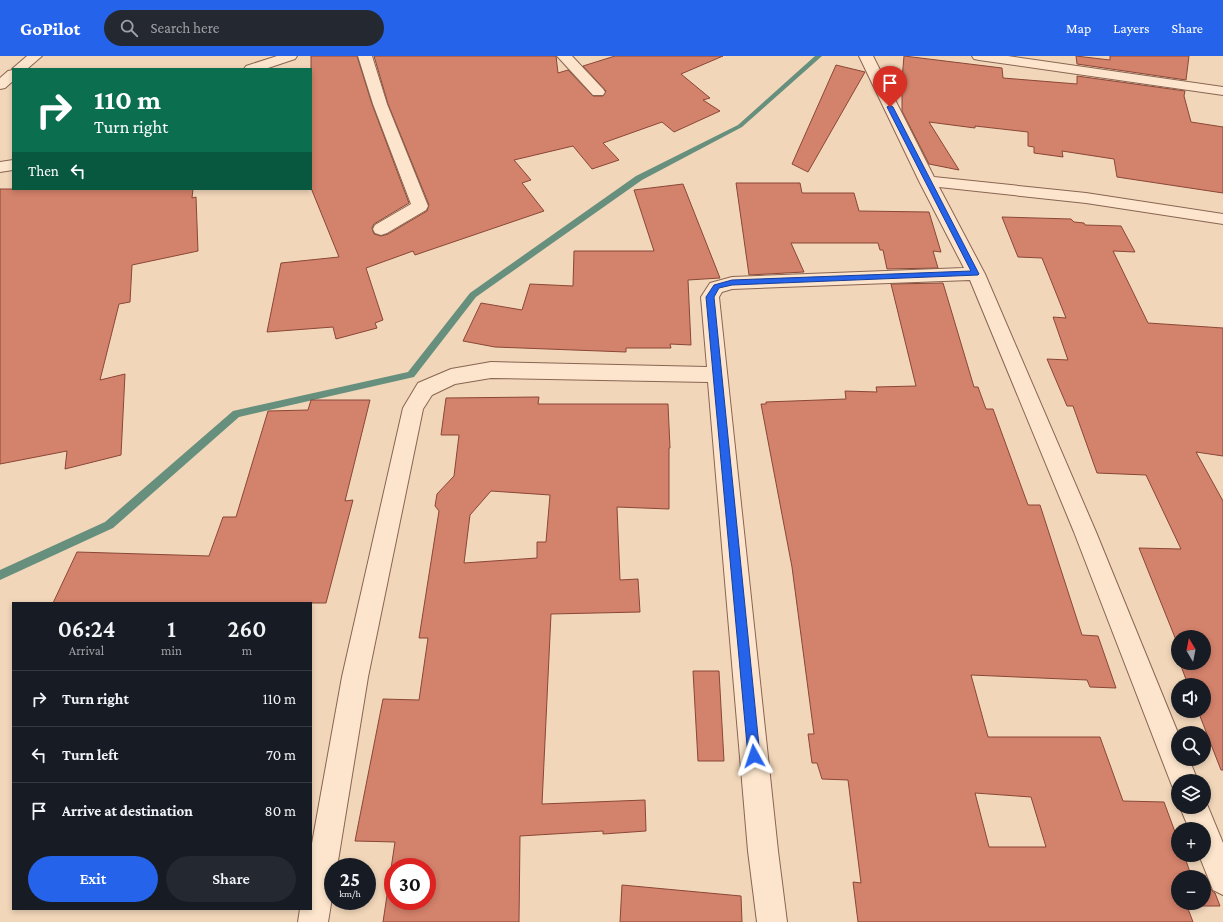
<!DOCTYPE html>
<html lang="en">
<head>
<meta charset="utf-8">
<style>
  :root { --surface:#171b24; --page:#242831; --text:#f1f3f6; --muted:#9ea1a6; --line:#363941; --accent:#2563eb }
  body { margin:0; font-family:"Crimson Pro",serif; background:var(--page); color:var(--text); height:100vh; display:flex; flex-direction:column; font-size:15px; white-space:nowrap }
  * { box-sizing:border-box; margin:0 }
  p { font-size:13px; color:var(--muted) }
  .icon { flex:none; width:22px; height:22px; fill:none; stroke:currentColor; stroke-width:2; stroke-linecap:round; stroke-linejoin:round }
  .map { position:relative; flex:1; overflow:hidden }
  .drawer { position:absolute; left:12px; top:546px; width:300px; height:308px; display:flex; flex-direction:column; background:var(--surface); border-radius:0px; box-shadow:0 2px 6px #0003 }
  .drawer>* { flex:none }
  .hud { position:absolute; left:12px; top:12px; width:300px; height:122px; border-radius:0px; box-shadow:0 2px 6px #0003; background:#0b6e4f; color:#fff; overflow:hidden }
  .needle { width:26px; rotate:350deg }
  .controls { position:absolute; left:1171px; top:574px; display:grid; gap:8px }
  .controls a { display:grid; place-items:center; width:40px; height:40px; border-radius:50%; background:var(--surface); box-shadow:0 2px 6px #0003; font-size:20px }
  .speed { position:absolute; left:324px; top:802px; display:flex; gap:8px; font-size:20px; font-weight:700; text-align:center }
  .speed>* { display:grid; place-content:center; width:52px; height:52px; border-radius:50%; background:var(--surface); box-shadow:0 2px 6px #0003; line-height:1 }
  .speed small { font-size:10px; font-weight:400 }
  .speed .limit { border:6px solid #d22; background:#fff; color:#111 }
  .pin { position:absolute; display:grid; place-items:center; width:34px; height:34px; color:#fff; margin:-41px -17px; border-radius:50% 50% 50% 0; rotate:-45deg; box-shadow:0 0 4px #0007 }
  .pin .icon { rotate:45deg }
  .me { position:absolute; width:44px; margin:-22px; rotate:355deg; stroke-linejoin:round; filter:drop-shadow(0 0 3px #0008) }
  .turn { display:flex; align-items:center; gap:14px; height:84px; padding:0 16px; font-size:18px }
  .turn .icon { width:52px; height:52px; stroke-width:2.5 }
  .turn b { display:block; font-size:28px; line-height:34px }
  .then { display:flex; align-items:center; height:38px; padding:0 16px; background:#0003; gap:8px; font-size:15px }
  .eta { display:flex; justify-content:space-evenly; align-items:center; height:68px; text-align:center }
  .eta b { font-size:24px; font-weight:600; line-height:28px }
  .action { display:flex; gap:8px; margin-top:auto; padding:8px 16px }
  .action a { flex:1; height:46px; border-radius:24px; background:var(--accent); color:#fff; font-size:16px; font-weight:600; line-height:46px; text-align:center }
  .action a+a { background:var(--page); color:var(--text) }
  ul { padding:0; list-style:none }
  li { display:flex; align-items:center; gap:12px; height:56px; padding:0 16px; border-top:1px solid var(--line) }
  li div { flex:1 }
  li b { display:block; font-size:15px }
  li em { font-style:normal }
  header { display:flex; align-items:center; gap:24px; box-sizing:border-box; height:56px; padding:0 20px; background:var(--accent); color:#fff }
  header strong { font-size:19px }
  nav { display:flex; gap:22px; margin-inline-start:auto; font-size:14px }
  .search { width:280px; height:36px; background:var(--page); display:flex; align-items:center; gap:10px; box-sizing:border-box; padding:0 14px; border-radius:22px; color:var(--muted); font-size:15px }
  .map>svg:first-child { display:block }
</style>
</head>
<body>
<header>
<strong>GoPilot</strong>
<div class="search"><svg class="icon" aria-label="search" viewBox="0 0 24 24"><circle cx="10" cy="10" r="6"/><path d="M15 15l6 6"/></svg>Search here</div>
<nav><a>Map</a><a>Layers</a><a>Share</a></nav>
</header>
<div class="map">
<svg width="1223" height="866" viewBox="0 0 1223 866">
  <rect width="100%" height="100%" fill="#f1d6b9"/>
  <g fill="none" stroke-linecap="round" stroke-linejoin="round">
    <path fill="#668f7d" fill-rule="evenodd" d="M 815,0 L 822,0 L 742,71 L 642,124 L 476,241 L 414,321 L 239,361 L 113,472 L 0,524 L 0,514 L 105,466 L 233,355 L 408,316 L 470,237 L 636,120 L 738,69 Z"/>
  </g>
  <g fill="#d3826b" stroke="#8a4736" fill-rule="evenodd">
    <path d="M 311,0 L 357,0 L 372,48 L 409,147 L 374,168 L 372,172 L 374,178 L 381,180 L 388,178 L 427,155 L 429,149 L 388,48 L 374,0 L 556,0 L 558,17 L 568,14 L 593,40 L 603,40 L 606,35 L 583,10 L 615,0 L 723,0 L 681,18 L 710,42 L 703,44 L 720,55 L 674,76 L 662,66 L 603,87 L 619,104 L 592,113 L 573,90 L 514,104 L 531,124 L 522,127 L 544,155 L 415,199 L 413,195 L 366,212 L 383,264 L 375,267 L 377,272 L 336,283 L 333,271 L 267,276 L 281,207 L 339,201 L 311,132 Z"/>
    <path d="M 904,0 L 1002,12 L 1003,22 L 1077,28 L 1077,20 L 1185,35 L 1184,40 L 1191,66 L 1223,71 L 1223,137 L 1117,121 L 1114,103 L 1062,95 L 1063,101 L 1034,97 L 1034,91 L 1028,90 L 1028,76 L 975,70 L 975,72 L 929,66 L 959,114 L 929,108 L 902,55 L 902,23 Z"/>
    <path d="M 1076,0 L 1110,4 L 1110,0 L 1189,0 L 1186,24 L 1077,8 Z"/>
    <path d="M 836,9 L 865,16 L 808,116 L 792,108 Z"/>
    <path d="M 736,127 L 800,127 L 802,137 L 854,137 L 859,155 L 929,156 L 941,196 L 933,195 L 938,212 L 887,213 L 883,194 L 880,194 L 878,187 L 791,187 L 804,216 L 749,219 Z"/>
    <path d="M 683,128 L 720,222 L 688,224 L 691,289 L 670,288 L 671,292 L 626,292 L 626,296 L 495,291 L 463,285 L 481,247 L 522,254 L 530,228 L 573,230 L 574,195 L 654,195 L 634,134 Z"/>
    <path d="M 0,133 L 193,133 L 192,142 L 196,141 L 198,195 L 132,209 L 130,246 L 119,248 L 100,324 L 125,318 L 121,399 L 65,413 L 67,395 L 0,408 Z"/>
    <path d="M 1002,161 L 1071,163 L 1074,166 L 1084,167 L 1085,169 L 1121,170 L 1135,196 L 1113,195 L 1148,267 L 1223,272 L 1223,400 L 1196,396 L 1223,445 L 1223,714 L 1221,714 L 1198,655 L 1204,655 L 1204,629 L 1188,629 L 1180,607 L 1204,607 L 1204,581 L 1178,581 L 1178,589 L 1139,492 L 1181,493 L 1146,419 L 1097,417 L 1073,350 L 1067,350 L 1047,303 L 1068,304 L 1053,261 L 1066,262 L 1042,202 L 1018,201 Z"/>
    <path d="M 943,227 L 974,331 L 978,331 L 986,353 L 993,353 L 1028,449 L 1040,449 L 1082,579 L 1098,580 L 1116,632 L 1090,631 L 1087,624 L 971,619 L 988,681 L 1100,681 L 1123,745 L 1164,746 L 1178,784 L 1178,799 L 1184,799 L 1191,819 L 1205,819 L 1212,835 L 1215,837 L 1220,850 L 1187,850 L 1193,866 L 858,866 L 853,826 L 861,827 L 848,724 L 822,723 L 817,707 L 812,707 L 808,678 L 814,678 L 792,511 L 761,348 L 766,348 L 766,346 L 846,343 L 845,335 L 877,336 L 876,331 L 916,330 L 891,228 ZM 975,737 L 1031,741 L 1046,791 L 989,791 ZM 1178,821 L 1204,821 L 1204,847 L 1178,847 Z"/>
    <path d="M 539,341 L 538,348 L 668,348 L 670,392 L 669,392 L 669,453 L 617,451 L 620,524 L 638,523 L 640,556 L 551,558 L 542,748 L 645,744 L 646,775 L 603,778 L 603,775 L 520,780 L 519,866 L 383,866 L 395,786 L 355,785 L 383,643 L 419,644 L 428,582 L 419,582 L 439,455 L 435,450 L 437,438 L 454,420 L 459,379 L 441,379 L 446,342 ZM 491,435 L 550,439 L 546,486 L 537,486 L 537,502 L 464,507 L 470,459 ZM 393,811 L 427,811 L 427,845 L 393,845 Z"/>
    <path d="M 311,344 L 370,344 L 345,445 L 353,444 L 326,547 L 53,547 L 77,496 L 209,500 L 223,461 L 236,461 L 268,355 L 308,354 Z"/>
    <path d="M 693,615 L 719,615 L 724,705 L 698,705 Z"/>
    <path d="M 622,829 L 741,840 L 742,866 L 620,866 Z"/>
  </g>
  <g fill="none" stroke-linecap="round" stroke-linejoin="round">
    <defs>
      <g id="minor">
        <path d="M 27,0 L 42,0 L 27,13 L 13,13 L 13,25 L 5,32 L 0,33 L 0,22 L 8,15 L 13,14 L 12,13 Z"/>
        <path d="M 277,0 L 297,0 L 295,3 L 265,13 L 244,13 L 246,10 Z"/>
        <path d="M 358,0 L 372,0 L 387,48 L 428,150 L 426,154 L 387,177 L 381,179 L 375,177 L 373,173 L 375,169 L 411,148 L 373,48 Z"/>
        <path d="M 557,0 L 572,0 L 603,33 L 605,36 L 603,39 L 593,39 Z"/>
        <path d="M 859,0 L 873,0 L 934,121 L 1086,137 L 1223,158 L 1223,168 L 1086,147 L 939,131 L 985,218 L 1096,476 L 1178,677 L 1178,703 L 1189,703 L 1198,725 L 1178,725 L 1178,736 L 1174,735 L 1074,476 L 970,224 L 732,233 L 722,236 L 719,241 L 778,795 L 787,866 L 757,866 L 748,795 L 708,326 L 491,322 L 455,328 L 432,339 L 423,353 L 368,621 L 337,811 L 333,811 L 333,836 L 328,866 L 298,866 L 300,853 L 311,853 L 311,793 L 342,621 L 403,352 L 418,327 L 451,313 L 491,306 L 707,311 L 701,241 L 710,227 L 732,221 L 964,212 L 919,125 Z"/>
        <path d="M 972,0 L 1008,0 L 1223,31 L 1223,39 L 979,4 L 974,3 Z"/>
        <path d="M 13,104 L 13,114 L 0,116 L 0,106 Z"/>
        <path d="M 1204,741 L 1223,787 L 1223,839 L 1213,834 L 1199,799 L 1204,799 L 1204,773 L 1189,773 L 1180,751 L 1204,751 Z"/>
      </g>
    </defs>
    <use href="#minor" stroke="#896552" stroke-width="2"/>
    <use href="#minor" fill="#fce5cc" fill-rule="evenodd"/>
  </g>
  <path fill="#2563eb" stroke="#184099" d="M 890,49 L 893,51 L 979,218 L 978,219 L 732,229 L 719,232 L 714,241 L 760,700 L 758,704 L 754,705 L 750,704 L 748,700 L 706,241 L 714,229 L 732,224 L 971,215 L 887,51 Z"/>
</svg>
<div class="controls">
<a><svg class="needle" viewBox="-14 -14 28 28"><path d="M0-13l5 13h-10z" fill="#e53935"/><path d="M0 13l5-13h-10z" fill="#9ea1a6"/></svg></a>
<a><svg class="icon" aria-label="sound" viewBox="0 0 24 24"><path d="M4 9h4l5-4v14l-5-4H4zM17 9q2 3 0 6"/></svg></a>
<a><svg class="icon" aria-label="search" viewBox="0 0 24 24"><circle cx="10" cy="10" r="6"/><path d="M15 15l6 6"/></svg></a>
<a><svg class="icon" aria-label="layers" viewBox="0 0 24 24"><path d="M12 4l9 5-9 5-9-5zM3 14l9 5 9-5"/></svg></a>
<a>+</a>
<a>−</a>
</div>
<div class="speed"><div>25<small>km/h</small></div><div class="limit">30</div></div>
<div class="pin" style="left:890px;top:51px;background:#d93025"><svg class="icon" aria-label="arrive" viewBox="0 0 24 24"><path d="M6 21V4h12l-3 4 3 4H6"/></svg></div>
<svg class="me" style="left:754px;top:700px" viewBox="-20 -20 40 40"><path d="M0-17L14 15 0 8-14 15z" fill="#2563eb" stroke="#fff" stroke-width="4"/></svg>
<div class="hud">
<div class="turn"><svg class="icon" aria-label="right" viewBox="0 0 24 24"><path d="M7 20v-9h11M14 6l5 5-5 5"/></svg><div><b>110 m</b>Turn right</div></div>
<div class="then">Then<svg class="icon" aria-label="left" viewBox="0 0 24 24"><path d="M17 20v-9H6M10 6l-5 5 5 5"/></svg></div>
</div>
<section class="drawer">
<div class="eta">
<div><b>06:24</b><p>Arrival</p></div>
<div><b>1</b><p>min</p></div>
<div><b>260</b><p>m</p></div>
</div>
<ul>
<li><svg class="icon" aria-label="right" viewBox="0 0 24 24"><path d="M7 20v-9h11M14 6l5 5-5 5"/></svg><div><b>Turn right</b></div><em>110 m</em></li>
<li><svg class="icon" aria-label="left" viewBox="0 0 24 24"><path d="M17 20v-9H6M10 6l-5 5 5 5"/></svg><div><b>Turn left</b></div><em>70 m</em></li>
<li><svg class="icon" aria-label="arrive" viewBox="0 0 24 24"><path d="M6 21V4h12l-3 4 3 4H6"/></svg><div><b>Arrive at destination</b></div><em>80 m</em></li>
</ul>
<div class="action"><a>Exit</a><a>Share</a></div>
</section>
</div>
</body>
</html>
